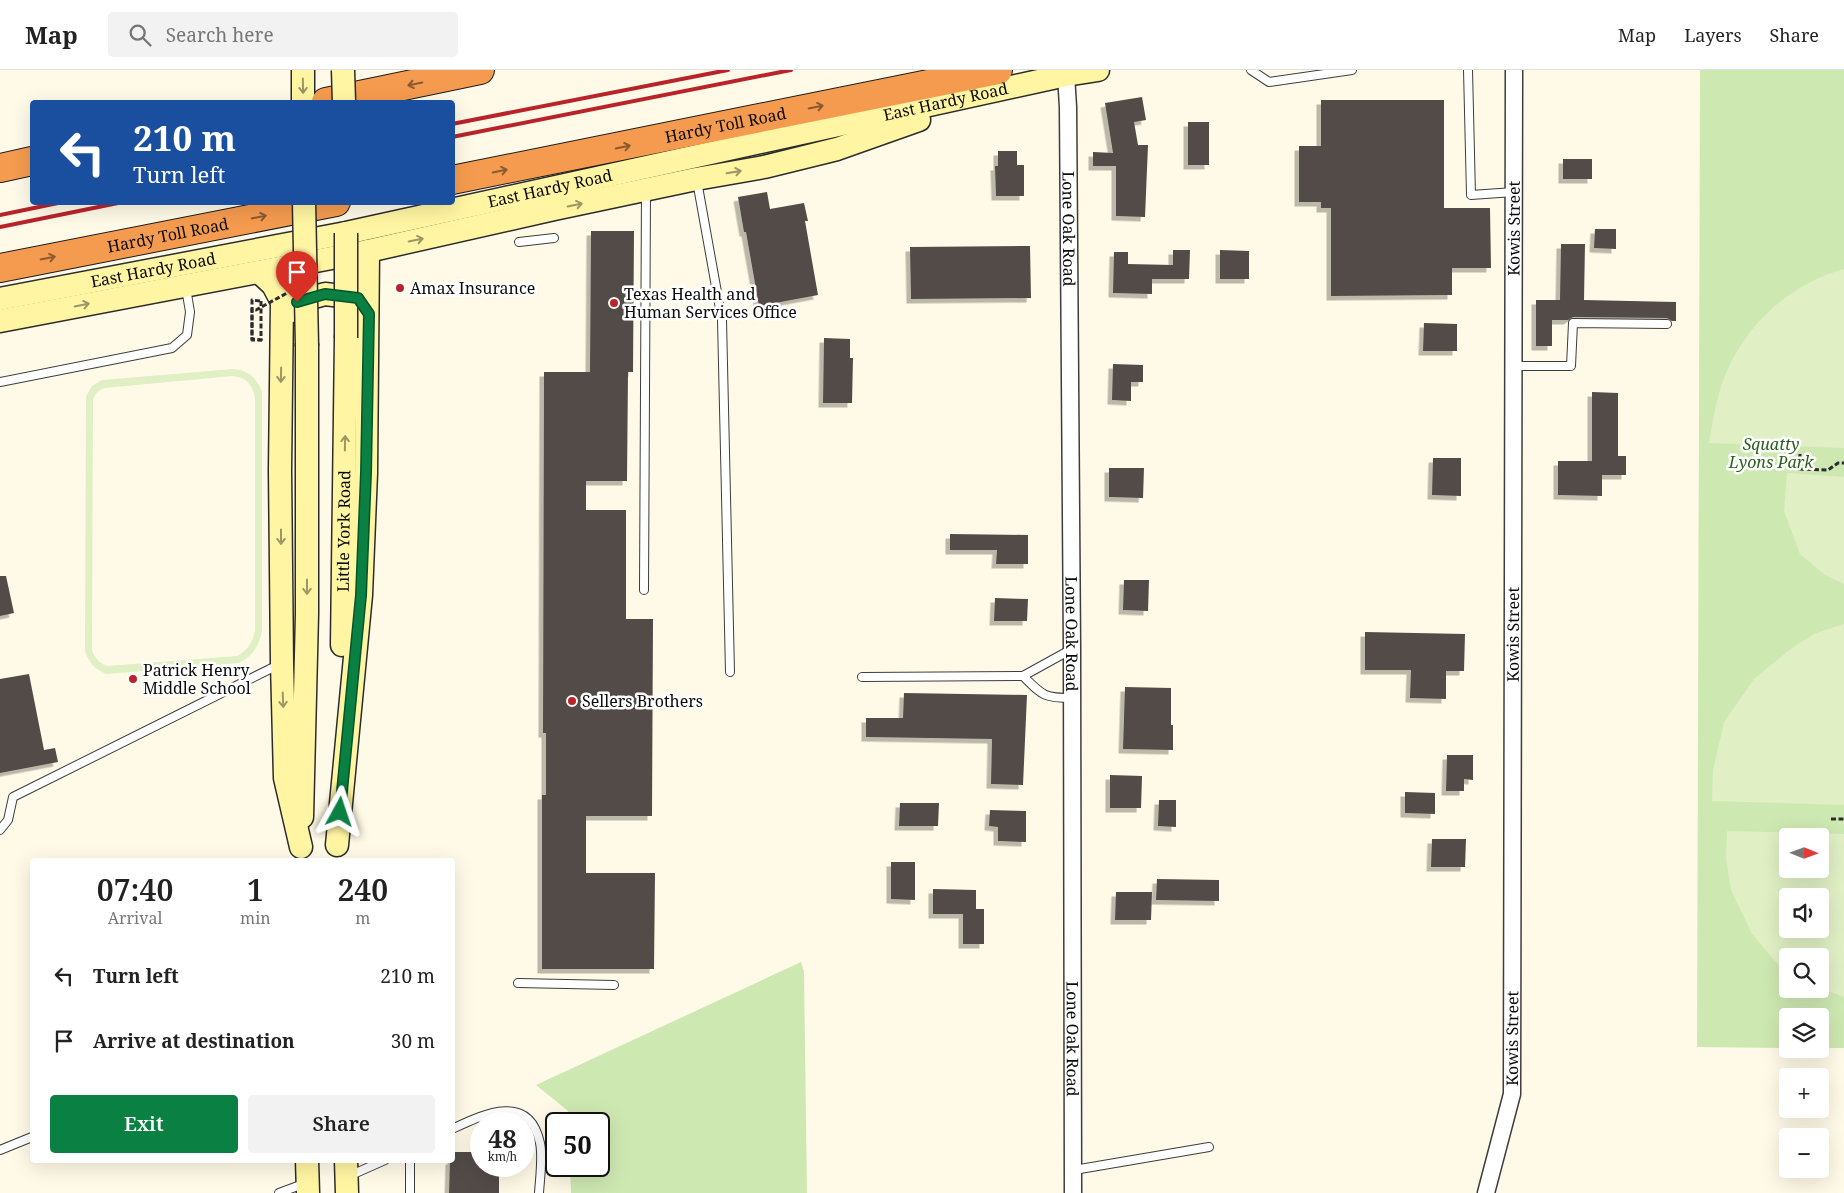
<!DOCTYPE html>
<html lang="en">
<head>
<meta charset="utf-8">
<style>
  :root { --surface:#fff; --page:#f2f2f2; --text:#222; --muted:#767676; --line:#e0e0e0; --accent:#0b8043 }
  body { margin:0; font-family:"Noto Serif",serif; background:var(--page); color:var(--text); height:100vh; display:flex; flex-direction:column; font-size:19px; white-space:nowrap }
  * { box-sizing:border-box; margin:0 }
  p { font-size:16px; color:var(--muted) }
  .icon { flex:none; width:28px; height:28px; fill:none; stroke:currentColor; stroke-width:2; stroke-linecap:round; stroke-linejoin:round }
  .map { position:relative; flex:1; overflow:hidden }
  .panel { position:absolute; left:30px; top:788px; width:425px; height:305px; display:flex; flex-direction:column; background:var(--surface); border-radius:5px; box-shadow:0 5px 20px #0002 }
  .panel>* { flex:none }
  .guide { position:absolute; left:30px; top:30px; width:425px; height:105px; border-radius:5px; box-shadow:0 5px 20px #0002; background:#1a4fa0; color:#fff; overflow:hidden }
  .needle { width:32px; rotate:91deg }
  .controls { position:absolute; left:1779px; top:758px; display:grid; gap:10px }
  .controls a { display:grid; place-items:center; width:50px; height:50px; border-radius:5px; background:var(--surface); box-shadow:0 5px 20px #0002; font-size:25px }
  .speed { position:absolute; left:470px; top:1042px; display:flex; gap:10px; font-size:25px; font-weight:700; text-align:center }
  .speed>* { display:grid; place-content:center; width:65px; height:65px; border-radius:50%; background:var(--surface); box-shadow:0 5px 20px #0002; line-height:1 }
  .speed small { font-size:12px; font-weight:400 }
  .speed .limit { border:2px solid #111; border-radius:8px; background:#fff; color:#111 }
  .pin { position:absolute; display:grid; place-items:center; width:42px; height:42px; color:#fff; margin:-51px -21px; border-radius:50% 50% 50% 0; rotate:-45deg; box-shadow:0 0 5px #0007 }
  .pin .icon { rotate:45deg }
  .me { position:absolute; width:55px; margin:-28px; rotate:5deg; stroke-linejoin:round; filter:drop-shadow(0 0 4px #0008) }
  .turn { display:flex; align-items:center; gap:18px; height:105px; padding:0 20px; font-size:22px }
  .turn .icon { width:65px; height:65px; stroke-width:2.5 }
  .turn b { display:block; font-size:35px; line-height:42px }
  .eta { display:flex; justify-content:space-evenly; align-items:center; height:85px; text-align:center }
  .eta b { font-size:30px; font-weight:600; line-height:35px }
  .action { display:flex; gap:10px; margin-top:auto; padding:10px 20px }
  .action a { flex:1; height:58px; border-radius:5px; background:var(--accent); color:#fff; font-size:20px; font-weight:600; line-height:58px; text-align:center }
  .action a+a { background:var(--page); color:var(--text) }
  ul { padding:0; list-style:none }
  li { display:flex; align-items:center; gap:15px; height:65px; padding:0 20px }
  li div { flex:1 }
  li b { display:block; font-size:19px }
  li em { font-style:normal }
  header { display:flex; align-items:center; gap:30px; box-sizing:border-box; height:70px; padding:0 25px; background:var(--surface); border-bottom:1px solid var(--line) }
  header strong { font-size:24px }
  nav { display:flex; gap:28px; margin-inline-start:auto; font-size:18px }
  .search { width:350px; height:45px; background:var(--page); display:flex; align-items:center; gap:12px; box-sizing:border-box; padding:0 18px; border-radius:5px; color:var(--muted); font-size:19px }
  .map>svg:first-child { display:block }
</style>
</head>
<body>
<header>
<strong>Map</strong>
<div class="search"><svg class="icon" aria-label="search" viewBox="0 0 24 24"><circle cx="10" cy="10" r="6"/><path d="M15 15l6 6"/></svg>Search here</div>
<nav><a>Map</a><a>Layers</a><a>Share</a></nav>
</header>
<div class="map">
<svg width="1844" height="1123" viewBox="0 0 1844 1123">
  <defs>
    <filter id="shadow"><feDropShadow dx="-4.5" dy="4.5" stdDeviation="0" flood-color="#0004"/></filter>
  </defs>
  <rect width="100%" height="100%" fill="#fffae7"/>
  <g fill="#cee8b2" fill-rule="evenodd">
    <path d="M 1700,0 L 1844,0 L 1844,978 L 1820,978 L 1820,946 L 1788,946 L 1787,978 L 1697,977 ZM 1788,766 L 1820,766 L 1820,799 L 1788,799 ZM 1788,826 L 1820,826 L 1820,859 L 1788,859 ZM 1788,886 L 1820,886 L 1820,919 L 1788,919 Z"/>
    <path d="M 801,892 L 804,901 L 807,1123 L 571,1123 L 570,1096 L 599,1096 L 599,1054 L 569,1054 L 568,1041 L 536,1015 Z"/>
  </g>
  <g fill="#e0efc4" fill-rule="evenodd">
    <path d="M 1844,199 L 1844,378 L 1709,373 C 1712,357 1714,340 1719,324 C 1735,265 1784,215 1844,199 Z"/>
    <path d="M 233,299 C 248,300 257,308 262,322 L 262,561 C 259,576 253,586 239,593 L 106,604 C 95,599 89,593 85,581 L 86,326 L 92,316 L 102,310 ZM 233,306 C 246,307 254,316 255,329 L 255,560 C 253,572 248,580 237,586 L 107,596 C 99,593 95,588 92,580 L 93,329 L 97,322 L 104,318 Z"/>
    <path d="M 1787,403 L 1844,407 L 1844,514 L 1825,505 L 1800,484 L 1784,441 Z"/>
    <path d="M 1844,554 L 1844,735 L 1712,731 L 1713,700 L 1724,652 L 1754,609 L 1792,578 L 1816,563 Z"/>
    <path d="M 1727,761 L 1844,764 L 1844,927 L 1820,918 L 1820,886 L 1788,886 L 1787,905 L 1752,864 L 1731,820 L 1726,788 ZM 1820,766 L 1820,799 L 1788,799 L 1788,766 ZM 1788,826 L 1820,826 L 1820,859 L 1788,859 Z"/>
  </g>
  <g fill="#524b46" filter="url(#shadow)">
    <path d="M 1142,27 L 1146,50 L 1134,52 L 1138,75 L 1148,75 L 1145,147 L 1116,146 L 1116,96 L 1093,96 L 1093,82 L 1113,83 L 1105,33 Z"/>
    <path d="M 1321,30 L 1444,30 L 1444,138 L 1490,138 L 1491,198 L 1452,198 L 1452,225 L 1331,226 L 1331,138 L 1321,138 L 1321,132 L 1299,132 L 1299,76 L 1321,76 Z"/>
    <rect x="1188" y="52" width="21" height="43"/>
    <path d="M 998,81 L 1017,81 L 1017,95 L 1024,95 L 1024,126 L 996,126 L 995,96 L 998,96 Z"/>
    <rect x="1563" y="89" width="29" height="20"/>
    <path d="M 767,122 L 770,139 L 804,133 L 808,151 L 805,151 L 818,225 L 759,236 L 746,162 L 744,162 L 738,127 Z"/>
    <path d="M 1595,159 L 1616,159 L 1616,179 L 1594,178 Z"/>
    <path d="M 591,161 L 634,161 L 633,302 L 628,302 L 627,411 L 586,411 L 586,440 L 626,440 L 626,549 L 653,549 L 652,746 L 586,746 L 586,803 L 655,803 L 654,899 L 542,899 L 542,725 L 546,725 L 546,663 L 543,663 L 544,302 L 590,302 Z"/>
    <path d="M 1561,174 L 1585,174 L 1584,230 L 1676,232 L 1676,251 L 1672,251 L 1667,248 L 1573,247 L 1568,250 L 1552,250 L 1552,276 L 1536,276 L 1536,230 L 1560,230 Z"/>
    <path d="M 1030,176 L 1031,228 L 911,229 L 910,177 Z"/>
    <path d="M 1173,180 L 1190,180 L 1189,209 L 1152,209 L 1152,224 L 1113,223 L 1114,182 L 1128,182 L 1128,194 L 1173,195 Z"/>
    <path d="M 1220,180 L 1249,181 L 1249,209 L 1220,209 Z"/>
    <path d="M 1424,253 L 1457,254 L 1457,281 L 1423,281 Z"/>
    <path d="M 824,268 L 850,269 L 850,288 L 853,288 L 852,333 L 823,333 Z"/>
    <path d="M 1113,294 L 1143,295 L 1143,312 L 1131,312 L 1131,331 L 1112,330 Z"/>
    <path d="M 1592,322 L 1618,323 L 1618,386 L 1626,386 L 1626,405 L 1602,405 L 1602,426 L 1558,425 L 1558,391 L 1592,391 Z"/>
    <path d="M 1433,388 L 1461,388 L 1461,426 L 1432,425 Z"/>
    <path d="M 1109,398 L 1144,398 L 1143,428 L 1109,427 Z"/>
    <path d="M 950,464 L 1028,465 L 1028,494 L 996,494 L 997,480 L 950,480 Z"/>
    <path d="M 0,506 L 6,506 L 14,543 L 0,546 Z"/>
    <path d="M 1124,510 L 1149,510 L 1148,541 L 1123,540 Z"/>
    <path d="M 995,528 L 1028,529 L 1027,551 L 994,551 Z"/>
    <path d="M 1365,562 L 1465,564 L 1464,601 L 1446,601 L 1446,629 L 1410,628 L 1411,600 L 1365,600 Z"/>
    <path d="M 29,604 L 44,680 L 55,678 L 58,692 L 0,703 L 0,609 Z"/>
    <path d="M 1125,617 L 1171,618 L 1171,655 L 1173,655 L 1173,680 L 1123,679 Z"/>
    <path d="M 904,623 L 1027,625 L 1023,715 L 991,714 L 992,669 L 866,667 L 866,648 L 903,648 Z"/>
    <path d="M 1447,685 L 1473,685 L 1473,710 L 1464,709 L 1464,721 L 1446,721 Z"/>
    <path d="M 1110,705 L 1142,706 L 1141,738 L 1110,738 Z"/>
    <path d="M 1405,722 L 1435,723 L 1435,744 L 1405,743 Z"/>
    <path d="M 1159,730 L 1176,730 L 1176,757 L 1158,756 Z"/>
    <path d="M 900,733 L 939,733 L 938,756 L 899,756 Z"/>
    <path d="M 990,740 L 1026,741 L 1026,772 L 998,771 L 998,757 L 989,756 Z"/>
    <path d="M 1432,769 L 1466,769 L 1465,797 L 1431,797 Z"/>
    <path d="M 891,792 L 915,792 L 915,830 L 891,829 Z"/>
    <path d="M 1157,809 L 1219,810 L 1219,831 L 1156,830 Z"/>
    <path d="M 933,819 L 976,820 L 976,839 L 984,839 L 984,874 L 963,874 L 963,844 L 933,844 Z"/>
    <path d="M 1116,822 L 1152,822 L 1151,850 L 1115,850 Z"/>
    <path d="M 452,1082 L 481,1082 L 481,1096 L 499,1096 L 499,1123 L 449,1123 L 450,1090 L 452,1090 Z"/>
  </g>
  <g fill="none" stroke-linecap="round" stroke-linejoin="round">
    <defs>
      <g id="service">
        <path d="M 1251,0 L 1269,12 L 1352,0"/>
        <path d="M 1468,0 L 1471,125 L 1514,122"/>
        <path d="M 697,111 L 722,250 L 730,602"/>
        <path d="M 519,172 L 554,168"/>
        <path d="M 1514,296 L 1571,296 L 1573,253 L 1667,254"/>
        <path d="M 0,312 L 172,278 L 187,265 L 190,242 L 186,218"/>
        <path d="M 644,520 L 646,122"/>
        <path d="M 1023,606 C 1043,626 1044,628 1073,628"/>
        <path d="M 862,607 L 1023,606 L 1072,579"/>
        <path d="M 0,760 L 8,750 L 13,727 L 280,594"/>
        <path d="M 518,913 L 614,915"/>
        <path d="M 452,1059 C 484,1044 529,1022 540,1073 C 543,1086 540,1108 539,1123"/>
        <path d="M 0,1080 L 32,1067"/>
        <path d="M 1074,1100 L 1209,1077"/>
        <path d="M 349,1106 L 385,1090"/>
        <path d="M 279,1123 L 306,1113"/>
        <path d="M 410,1123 L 410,1090"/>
      </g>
      <g id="minor">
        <path id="s1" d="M 1066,5 L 1068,37 L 1072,579 L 1073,1123"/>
        <path id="s2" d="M 1486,1123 L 1512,1024 L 1514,0"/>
      </g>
      <g id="secondary">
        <path d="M 303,0 L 303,32"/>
        <path d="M 259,202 L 273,215 L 282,232 L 280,400 L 282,593 L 285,708 L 301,777"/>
        <path id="s3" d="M 0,229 L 346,163 L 1066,5 L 1098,0"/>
        <path d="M 292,241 L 297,232 L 325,224 L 358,228 L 362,233"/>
        <path d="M 0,251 L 368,181 L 554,139 L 696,109 L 764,97 L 837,79 L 919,50"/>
        <path id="s4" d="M 342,575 L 346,268"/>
        <path d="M 302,747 L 307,544 L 307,276"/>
        <path d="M 337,775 L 361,525 L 366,403 L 368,181"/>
        <path d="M 307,1090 L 308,1123"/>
        <path d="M 346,1090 L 347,1123"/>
      </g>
      <g id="motorway">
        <path d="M 326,32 L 480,0"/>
        <path d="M 0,98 L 32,91"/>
        <path id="s5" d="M 452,110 L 998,0"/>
        <path id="s6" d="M 0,198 L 336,132"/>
      </g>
    </defs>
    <use href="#service" stroke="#3d3d3d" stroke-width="10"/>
    <use href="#minor" stroke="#3d3d3d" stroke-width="19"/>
    <use href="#secondary" stroke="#2c2c2c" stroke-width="25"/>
    <use href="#motorway" stroke="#1b1b1b" stroke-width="30"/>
    <g stroke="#2c2c2c" stroke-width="3" stroke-dasharray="5 2.5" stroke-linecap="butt">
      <path d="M 260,231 L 252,230 L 252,269 L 261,270 L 261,266"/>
      <path d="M 1800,384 L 1799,399 L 1828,400 L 1838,393 L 1844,393"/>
      <path d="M 1831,749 L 1844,749"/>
    </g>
    <use href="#service" stroke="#fff" stroke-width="8"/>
    <use href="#minor" stroke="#fff" stroke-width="16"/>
    <use href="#secondary" stroke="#fff5a2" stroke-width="22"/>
    <use href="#motorway" stroke="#f59b4f" stroke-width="28"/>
    <g stroke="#b9232a" stroke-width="4">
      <path d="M 452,54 L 728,0"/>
      <path d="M 452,67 L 791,0"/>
      <path d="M 0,145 L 63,132"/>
      <path d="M 0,157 L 123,132"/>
    </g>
    <defs>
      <g id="secondary-bridge">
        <path d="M 343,0 L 344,32"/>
        <path d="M 304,132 L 307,276"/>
        <path d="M 346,268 L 346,163"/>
      </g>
    </defs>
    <use href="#secondary-bridge" stroke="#2c2c2c" stroke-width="25" stroke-linecap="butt"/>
    <path stroke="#2c2c2c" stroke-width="3" stroke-dasharray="5 2.5" stroke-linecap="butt" d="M 261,231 L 261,270 L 252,270 L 252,239 L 256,240 L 287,223"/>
    <use href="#secondary-bridge" stroke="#fff5a2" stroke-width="22"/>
  </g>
  <defs><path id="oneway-shaft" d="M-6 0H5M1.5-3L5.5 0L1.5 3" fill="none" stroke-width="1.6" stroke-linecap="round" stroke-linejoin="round" transform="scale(1.25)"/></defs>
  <g stroke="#8b5a30">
    <use href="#oneway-shaft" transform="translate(415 14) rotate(168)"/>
    <use href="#oneway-shaft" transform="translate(816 37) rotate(-12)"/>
    <use href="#oneway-shaft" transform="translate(623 77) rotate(-11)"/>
    <use href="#oneway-shaft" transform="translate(500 101) rotate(-11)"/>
    <use href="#oneway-shaft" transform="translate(259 147) rotate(-11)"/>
    <use href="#oneway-shaft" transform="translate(48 188) rotate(-11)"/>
  </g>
  <g stroke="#9d9765">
    <use href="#oneway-shaft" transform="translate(303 16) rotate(89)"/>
    <use href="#oneway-shaft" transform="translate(734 102) rotate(-10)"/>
    <use href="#oneway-shaft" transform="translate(575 135) rotate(-12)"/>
    <use href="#oneway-shaft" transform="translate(416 170) rotate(-12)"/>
    <use href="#oneway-shaft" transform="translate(82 235) rotate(-11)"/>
    <use href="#oneway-shaft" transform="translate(281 305) rotate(91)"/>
    <use href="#oneway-shaft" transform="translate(345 373) rotate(-89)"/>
    <use href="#oneway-shaft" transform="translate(281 467) rotate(90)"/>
    <use href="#oneway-shaft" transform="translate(307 517) rotate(90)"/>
    <use href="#oneway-shaft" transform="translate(283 630) rotate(88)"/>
  </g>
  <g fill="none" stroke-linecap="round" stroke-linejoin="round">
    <defs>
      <path id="route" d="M 297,232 L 325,224 L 358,228 L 369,244 L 366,403 L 361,525 L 340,742"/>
    </defs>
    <use href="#route" stroke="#07532c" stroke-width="12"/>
    <use href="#route" stroke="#0b8043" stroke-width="9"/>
  </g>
  <g fill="#b9232a" stroke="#fff" stroke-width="2">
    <circle cx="400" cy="218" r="5"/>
    <circle cx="614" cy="233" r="5"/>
    <circle cx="133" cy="609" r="5"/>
    <circle cx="572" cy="631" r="5"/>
  </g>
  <g text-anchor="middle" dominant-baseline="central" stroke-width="5" stroke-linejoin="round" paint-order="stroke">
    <g font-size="16" fill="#0a0a0a" stroke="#fff">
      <text stroke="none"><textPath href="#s3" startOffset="966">East Hardy Road</textPath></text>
      <text stroke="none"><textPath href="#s5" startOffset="279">Hardy Toll Road</textPath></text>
      <text stroke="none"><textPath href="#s3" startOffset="561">East Hardy Road</textPath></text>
      <text stroke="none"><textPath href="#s2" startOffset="968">Kowis Street</textPath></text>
      <text stroke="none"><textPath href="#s1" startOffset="154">Lone Oak Road</textPath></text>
      <text stroke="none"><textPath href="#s6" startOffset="171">Hardy Toll Road</textPath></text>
      <text stroke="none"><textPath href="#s3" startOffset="156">East Hardy Road</textPath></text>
      <text stroke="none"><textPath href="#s4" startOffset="114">Little York Road</textPath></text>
      <text stroke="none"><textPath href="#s2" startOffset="562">Kowis Street</textPath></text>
      <text stroke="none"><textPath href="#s1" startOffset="559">Lone Oak Road</textPath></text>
      <text stroke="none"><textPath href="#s2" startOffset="158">Kowis Street</textPath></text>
      <text stroke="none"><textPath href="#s1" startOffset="964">Lone Oak Road</textPath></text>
    </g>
    <g font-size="16" fill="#0a0a0a" stroke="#fff" text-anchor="start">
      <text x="410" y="218">Amax Insurance</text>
      <text x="624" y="224">Texas Health and<tspan x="624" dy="18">Human Services Office</tspan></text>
      <text x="143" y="600">Patrick Henry<tspan x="143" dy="18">Middle School</tspan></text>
      <text x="582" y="631">Sellers Brothers</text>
    </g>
    <g font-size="16" font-style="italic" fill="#2a601c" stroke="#fff">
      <text x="1771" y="374">Squatty<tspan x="1771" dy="18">Lyons Park</tspan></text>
    </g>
  </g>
</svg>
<div class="controls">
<a><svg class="needle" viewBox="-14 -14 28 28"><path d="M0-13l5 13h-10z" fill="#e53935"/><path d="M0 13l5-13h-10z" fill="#767676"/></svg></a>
<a><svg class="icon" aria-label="sound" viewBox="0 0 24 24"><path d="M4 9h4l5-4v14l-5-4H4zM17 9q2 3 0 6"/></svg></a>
<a><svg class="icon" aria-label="search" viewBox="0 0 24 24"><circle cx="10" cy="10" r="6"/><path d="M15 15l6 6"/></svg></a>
<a><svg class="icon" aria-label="layers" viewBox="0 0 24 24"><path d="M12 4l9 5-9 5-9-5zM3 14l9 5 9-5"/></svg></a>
<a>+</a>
<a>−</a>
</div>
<div class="speed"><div>48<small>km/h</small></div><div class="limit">50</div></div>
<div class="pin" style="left:297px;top:232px;background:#d93025"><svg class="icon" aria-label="arrive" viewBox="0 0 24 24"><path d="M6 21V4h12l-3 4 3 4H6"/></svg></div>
<svg class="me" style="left:340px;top:742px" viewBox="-20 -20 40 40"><path d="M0-17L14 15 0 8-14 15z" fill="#0b8043" stroke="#fff" stroke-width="4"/></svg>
<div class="guide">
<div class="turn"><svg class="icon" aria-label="left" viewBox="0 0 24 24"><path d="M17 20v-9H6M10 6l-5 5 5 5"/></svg><div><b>210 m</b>Turn left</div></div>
</div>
<section class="panel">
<div class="eta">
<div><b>07:40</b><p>Arrival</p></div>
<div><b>1</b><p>min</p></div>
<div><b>240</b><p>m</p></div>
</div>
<ul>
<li><svg class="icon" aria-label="left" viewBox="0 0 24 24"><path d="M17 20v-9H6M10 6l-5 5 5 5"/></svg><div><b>Turn left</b></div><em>210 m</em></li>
<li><svg class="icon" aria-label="arrive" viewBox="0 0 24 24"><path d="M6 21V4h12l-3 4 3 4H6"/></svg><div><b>Arrive at destination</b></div><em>30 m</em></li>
</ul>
<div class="action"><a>Exit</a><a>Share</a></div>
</section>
</div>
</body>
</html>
